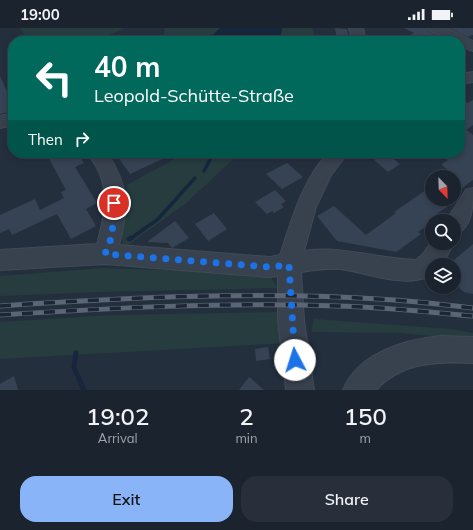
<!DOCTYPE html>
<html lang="en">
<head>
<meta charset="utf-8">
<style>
  :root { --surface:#1b232e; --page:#282f3a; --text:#f1f3f6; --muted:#a0a4aa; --line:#39404a; --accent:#8ab4f8 }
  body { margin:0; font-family:Mulish,sans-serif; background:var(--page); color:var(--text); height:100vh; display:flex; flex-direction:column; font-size:15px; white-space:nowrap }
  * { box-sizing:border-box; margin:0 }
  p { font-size:13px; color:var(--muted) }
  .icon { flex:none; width:22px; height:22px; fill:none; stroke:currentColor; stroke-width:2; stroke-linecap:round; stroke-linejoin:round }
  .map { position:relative; height:362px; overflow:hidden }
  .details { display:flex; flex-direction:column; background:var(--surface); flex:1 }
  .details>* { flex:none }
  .guide { position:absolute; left:8px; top:8px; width:457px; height:122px; border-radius:16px; box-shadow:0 2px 6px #0003,0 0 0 1px var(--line); background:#00695c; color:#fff; overflow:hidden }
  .needle { width:26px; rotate:157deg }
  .tools { position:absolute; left:425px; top:142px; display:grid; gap:8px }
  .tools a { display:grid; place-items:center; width:36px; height:36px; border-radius:50%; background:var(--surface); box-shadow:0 2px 6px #0003,0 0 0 1px var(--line); font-size:20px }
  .pin { position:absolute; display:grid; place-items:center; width:34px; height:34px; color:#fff; margin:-17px; border:2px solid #fff; border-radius:50%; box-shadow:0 1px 4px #0007 }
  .me { position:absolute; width:44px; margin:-22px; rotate:355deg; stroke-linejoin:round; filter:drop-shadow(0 0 3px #0008) }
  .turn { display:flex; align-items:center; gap:14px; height:84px; padding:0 20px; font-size:18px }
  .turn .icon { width:52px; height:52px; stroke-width:2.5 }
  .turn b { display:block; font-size:28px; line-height:34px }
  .then { display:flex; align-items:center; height:38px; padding:0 20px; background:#0003; gap:8px; font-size:15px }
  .eta { display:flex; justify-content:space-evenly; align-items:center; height:68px; text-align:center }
  .eta b { font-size:24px; font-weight:600; line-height:28px }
  .cta { display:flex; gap:8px; margin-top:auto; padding:8px 20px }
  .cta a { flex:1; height:46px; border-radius:16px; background:var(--accent); color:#111; font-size:16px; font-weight:600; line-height:46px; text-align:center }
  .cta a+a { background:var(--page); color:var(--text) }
  .status { display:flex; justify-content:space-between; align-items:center; height:28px; padding:0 20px; background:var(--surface); direction:ltr }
  .status svg { height:11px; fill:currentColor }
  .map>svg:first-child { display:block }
</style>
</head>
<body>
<div class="status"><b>19:00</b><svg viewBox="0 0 49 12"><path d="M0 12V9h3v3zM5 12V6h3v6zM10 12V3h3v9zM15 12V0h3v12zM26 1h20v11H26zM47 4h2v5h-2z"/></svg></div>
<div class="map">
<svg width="473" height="362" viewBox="0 0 473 362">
  <rect width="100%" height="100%" fill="#242f3e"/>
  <g fill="#263c3f">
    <path d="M 20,0 L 125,0 L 96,13 L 28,13 Z"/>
    <path d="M 165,0 L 220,0 L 207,13 L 163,13 Z"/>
    <path d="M 282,0 L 312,0 L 316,13 L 280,13 Z"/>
    <path d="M 179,125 L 240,125 L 185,176 L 124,220 L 122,211 L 127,157 L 180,128 Z"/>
    <path d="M 102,240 L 268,245 L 278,260 L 101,264 L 0,268 L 0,248 Z"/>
    <path d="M 285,284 L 287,315 L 0,331 L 0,294 L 112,287 Z"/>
    <path d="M 314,291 L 451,301 L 473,305 L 473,312 L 401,305 L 311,304 Z"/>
  </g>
  <path fill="#17263c" d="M 220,0 L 282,0 L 280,13 L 207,13 Z"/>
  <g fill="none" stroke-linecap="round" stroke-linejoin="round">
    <g stroke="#17263c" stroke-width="3.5">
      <path d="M 204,143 L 211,130 L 210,125"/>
      <path d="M 130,211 L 158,191 L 195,150"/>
    </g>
    <g stroke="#17263c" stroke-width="5">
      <path d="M 129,211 L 131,210"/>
      <path d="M 76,325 L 74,340 L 84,362"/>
    </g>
  </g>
  <g fill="#364354">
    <path d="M 335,0 L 347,1 L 349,13 L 337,13 Z"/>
    <path d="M 404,0 L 428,0 L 430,4 L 448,13 L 397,13 L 414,5 Z"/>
    <path d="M 449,0 L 473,0 L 473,7 L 468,9 Z"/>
    <path d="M 0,48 L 11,72 L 13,71 L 13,83 L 0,86 Z"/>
    <path d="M 460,70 L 468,75 L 473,72 L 473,97 L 466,102 L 473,107 L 473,152 L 454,166 L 454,146 L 443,138 L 442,136 L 448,132 L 438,125 L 460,125 Z"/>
    <path d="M 46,125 L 77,125 L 84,135 L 75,139 L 97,175 L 86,181 L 96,198 L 71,211 L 57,186 L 12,207 L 9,201 L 0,205 L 0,187 L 35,171 L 40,182 L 64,170 L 61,164 L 66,162 Z"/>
    <path d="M 115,125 L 175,125 L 130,146 Z"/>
    <path d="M 386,125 L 400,136 L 388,144 L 374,132 Z"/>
    <path d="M 287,135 L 303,149 L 282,161 L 266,146 Z"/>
    <path d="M 432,158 L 432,171 L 453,171 L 444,177 L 447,179 L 432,189 L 432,194 L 418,204 L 421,206 L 396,224 L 337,213 L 317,188 L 334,178 L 366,207 L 396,185 L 394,184 Z"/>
    <path d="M 275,162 L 286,173 L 281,176 L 284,179 L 274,185 L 272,183 L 267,186 L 255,174 Z"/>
    <path d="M 214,185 L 227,201 L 208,213 L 195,196 Z"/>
    <path d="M 175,193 L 189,210 L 172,220 L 168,215 L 147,214 Z"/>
    <path d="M 473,216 L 473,266 L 464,264 L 454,255 L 454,232 Z"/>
    <path d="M 268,319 L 270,331 L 256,333 L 255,321 Z"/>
    <path d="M 14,348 L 18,362 L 0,362 L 0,356 Z"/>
    <path d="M 249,349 L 264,362 L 239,362 Z"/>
  </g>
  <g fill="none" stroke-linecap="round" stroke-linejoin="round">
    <defs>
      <g id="minor">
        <path d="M 349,0 L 363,0 L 366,13 L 352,13 Z"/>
        <path d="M 429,0 L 446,0 L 473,13 L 473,23 L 460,18 L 460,13 L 451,13 L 431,3 Z"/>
        <path d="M 473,44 L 473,54 L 460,56 L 460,46 Z"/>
        <path d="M 13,85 L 13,97 L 0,100 L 0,88 Z"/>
        <path d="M 93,125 L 107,125 C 129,158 129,179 119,217 L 270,229 L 280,227 C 292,191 302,153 328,125 L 348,125 L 331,147 L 316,179 L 304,223 C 343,217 378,231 416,232 L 423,226 L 432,213 L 432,215 L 454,215 L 442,237 L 432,237 L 432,247 C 405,261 369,245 341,241 C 328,240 314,242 301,244 L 304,292 L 314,362 L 286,362 L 278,292 L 278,248 L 270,249 L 105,236 L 0,242 L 0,222 L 97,216 C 103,195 109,168 100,146 C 98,140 94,135 91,130 Z"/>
        <path d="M 473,160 C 473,178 473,200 454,207 L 454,193 L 446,193 L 466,162 Z"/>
        <path d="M 440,308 L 473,309 L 473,335 C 439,333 401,334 376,362 L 343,362 C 358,325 404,312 440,308 Z"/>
      </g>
    </defs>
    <use href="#minor" stroke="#414a57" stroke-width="2"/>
    <use href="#minor" fill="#38414e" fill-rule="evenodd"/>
    <defs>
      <g id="rail">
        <path d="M 0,278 C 131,269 263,263 394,272 C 421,274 447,277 473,280"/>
        <path d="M 0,287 C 112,280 224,274 337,278 C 382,279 428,284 473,288"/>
      </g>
    </defs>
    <use href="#rail" stroke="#5a6575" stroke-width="5"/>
    <use href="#rail" stroke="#1d2633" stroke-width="3.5" stroke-dasharray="11" stroke-linecap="butt"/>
  </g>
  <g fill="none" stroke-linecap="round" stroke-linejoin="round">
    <path stroke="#1a73e8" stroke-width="7" stroke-dasharray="0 12.6" d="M 114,175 L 112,208 L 105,226 L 270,239 L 289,237 L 295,332"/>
  </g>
</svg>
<div class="tools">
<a><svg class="needle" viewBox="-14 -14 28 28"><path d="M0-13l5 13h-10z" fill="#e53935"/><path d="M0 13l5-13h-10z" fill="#a0a4aa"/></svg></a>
<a><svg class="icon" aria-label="search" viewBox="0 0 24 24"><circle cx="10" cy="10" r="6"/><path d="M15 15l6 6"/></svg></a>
<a><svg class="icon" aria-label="layers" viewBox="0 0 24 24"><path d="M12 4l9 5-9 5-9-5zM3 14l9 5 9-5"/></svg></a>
</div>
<div class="pin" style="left:114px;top:175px;background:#d93025"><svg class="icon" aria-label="arrive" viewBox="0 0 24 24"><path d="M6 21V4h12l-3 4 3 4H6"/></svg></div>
<svg class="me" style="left:295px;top:332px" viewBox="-20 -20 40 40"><circle r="19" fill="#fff"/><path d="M0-13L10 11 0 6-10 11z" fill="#1a73e8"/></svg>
<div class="guide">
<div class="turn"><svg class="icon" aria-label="left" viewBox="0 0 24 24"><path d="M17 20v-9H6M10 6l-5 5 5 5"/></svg><div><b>40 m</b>Leopold-Schütte-Straße</div></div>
<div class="then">Then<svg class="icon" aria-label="right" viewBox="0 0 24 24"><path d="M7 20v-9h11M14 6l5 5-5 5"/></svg></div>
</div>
</div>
<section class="details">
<div class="eta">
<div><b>19:02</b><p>Arrival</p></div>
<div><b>2</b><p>min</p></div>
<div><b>150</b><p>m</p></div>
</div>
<div class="cta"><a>Exit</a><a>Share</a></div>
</section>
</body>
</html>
